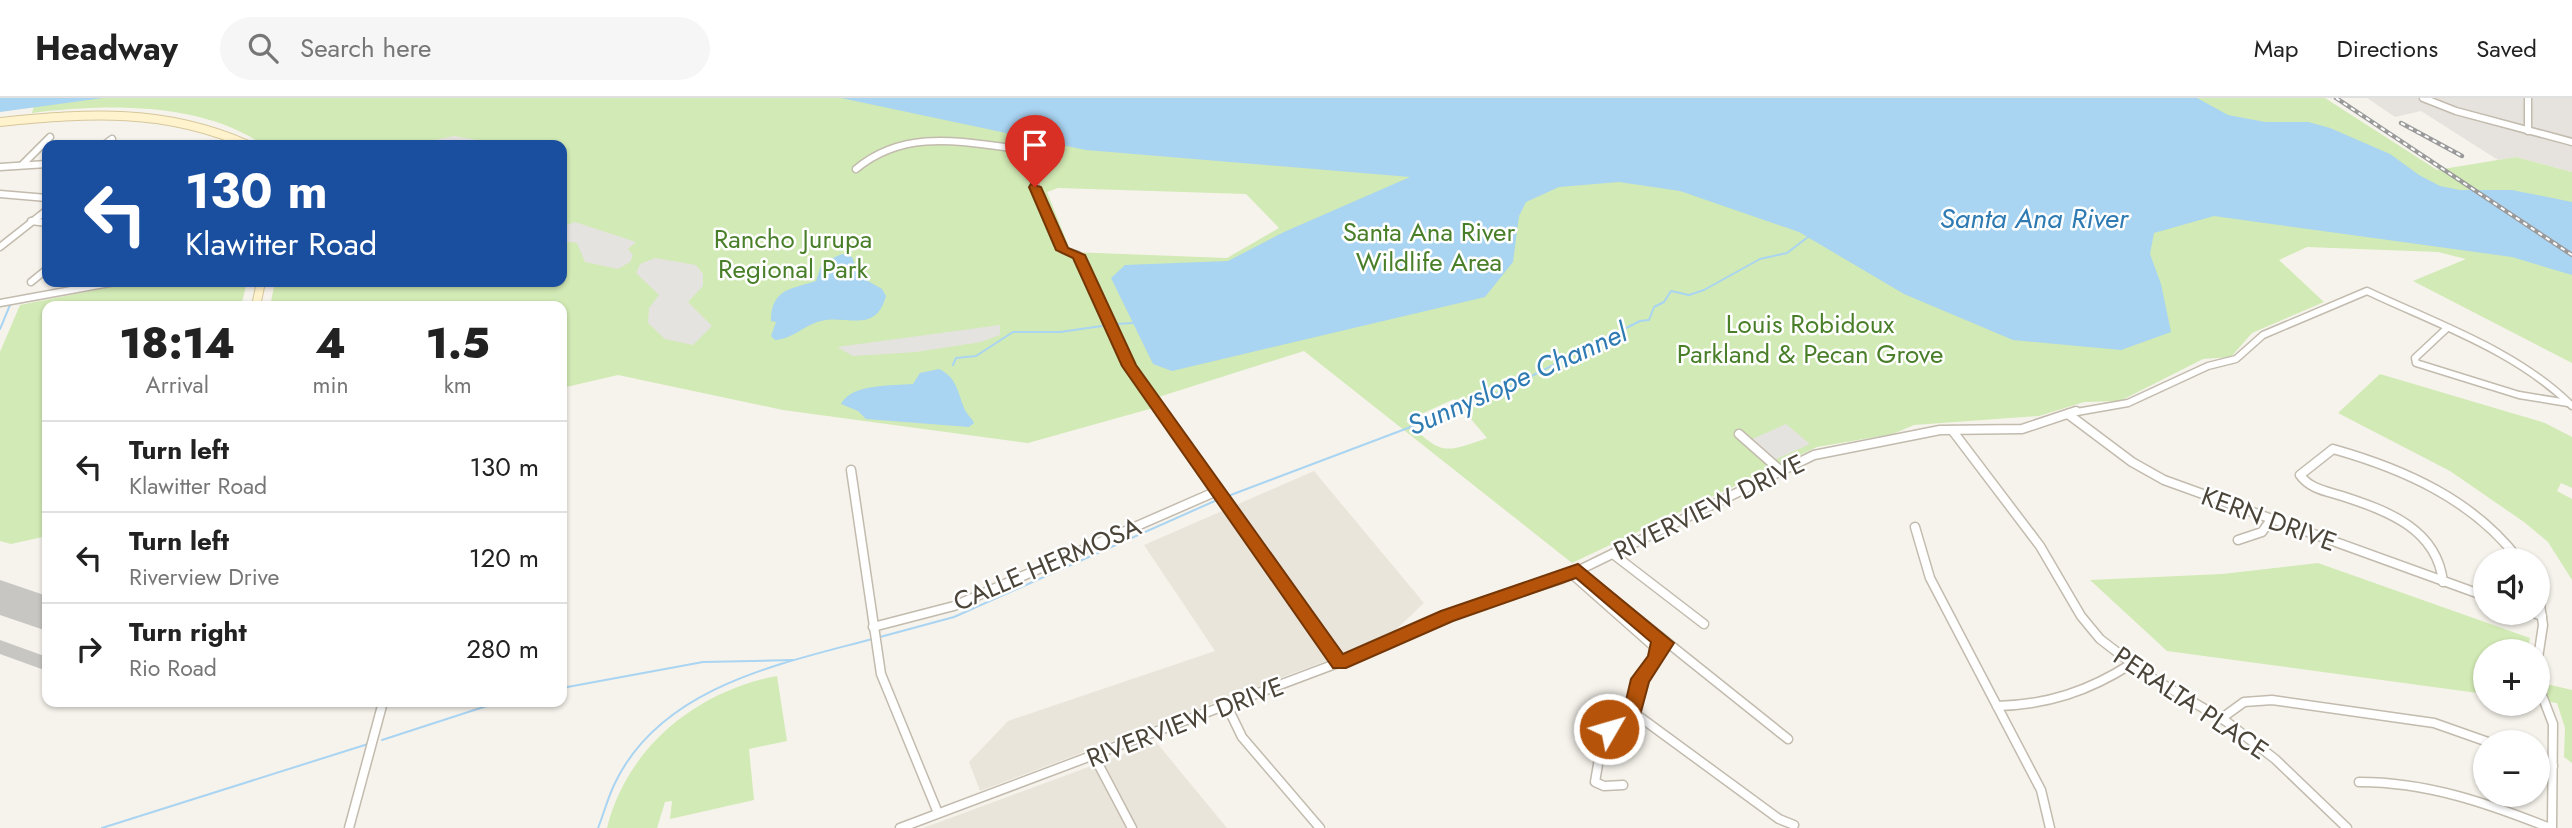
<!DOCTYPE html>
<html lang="en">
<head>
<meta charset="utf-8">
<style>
  :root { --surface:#fff; --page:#f6f6f6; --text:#222; --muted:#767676; --line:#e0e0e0 }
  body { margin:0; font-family:Jost,sans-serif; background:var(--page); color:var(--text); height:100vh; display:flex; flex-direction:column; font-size:26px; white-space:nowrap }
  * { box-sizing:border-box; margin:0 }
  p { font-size:23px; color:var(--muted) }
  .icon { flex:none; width:38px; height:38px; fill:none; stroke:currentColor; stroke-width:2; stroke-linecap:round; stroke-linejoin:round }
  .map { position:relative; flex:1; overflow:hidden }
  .drawer { position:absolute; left:42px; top:203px; width:525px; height:406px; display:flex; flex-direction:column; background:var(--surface); border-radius:14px; box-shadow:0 2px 5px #0004 }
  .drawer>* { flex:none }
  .banner { position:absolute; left:42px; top:42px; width:525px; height:147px; border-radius:14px; box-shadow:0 2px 5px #0004; background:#1a4fa0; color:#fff; overflow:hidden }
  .buttons { position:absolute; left:2473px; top:450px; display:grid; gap:14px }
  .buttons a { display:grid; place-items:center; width:77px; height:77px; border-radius:50%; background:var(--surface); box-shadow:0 2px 5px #0004; font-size:35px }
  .pin { position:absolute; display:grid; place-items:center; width:60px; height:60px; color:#fff; margin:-72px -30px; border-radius:50% 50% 50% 0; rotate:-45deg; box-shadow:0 0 7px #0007 }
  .pin .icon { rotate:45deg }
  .me { position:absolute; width:77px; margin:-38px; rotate:52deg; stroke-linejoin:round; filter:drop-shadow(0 0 5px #0008) }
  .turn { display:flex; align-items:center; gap:24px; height:147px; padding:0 28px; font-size:32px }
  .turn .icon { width:91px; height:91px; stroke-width:2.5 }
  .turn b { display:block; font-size:49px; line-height:60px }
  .eta { display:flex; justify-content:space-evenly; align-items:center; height:119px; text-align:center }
  .eta b { font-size:42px; font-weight:800; line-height:49px }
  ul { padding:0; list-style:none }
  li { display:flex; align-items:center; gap:21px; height:91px; padding:0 28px; border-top:2px solid var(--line) }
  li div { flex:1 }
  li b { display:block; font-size:26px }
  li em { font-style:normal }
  header { display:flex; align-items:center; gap:42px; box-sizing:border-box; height:98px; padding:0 35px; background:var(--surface); border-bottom:2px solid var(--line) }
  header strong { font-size:33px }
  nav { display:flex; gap:38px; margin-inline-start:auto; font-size:24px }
  .search { width:490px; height:63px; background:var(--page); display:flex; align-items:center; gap:18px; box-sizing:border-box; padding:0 24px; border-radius:38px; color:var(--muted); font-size:26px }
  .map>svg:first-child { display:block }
</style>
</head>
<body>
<header>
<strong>Headway</strong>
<div class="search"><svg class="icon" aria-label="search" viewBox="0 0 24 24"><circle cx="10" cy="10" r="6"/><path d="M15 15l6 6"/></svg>Search here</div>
<nav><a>Map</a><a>Directions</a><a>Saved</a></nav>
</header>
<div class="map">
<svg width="2572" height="730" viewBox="0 0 2572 730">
  <rect width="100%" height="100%" fill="#f6f3ec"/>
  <g fill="#eae5da">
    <path d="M 1314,373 L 1424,505 L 1387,540 L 980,693 L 969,664 L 1008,623 L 1215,553 L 1144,447 Z"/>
    <path d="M 1156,644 L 1227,730 L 923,730 Z"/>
  </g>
  <path fill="#e6e2dd" d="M 2367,0 L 2572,0 L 2572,74 L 2516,59 L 2498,62 L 2421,13 L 2395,19 Z"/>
  <g fill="#d2eab5" fill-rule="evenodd">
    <path d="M 36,0 L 2325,0 L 2437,72 L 2516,59 L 2572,74 L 2572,265 L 2413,183 L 2466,161 L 2438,154 L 2307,149 L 2279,162 L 2324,204 L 2252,235 L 2231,259 L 2203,261 L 2120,303 L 2084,304 L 2039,318 L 1914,327 L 1893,336 L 1817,349 L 1572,465 L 1304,253 L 1149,302 L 1153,310 L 1028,345 L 783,312 L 618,277 L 562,290 L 562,208 L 270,208 L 275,184 L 562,184 L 562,47 L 263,47 C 201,3 102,6 32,15 ZM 1058,90 L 1246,96 L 1279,130 L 1227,160 L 1071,154 L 1047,94 ZM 1454,301 L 1487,340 C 1441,357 1441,355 1406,323 Z"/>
    <path d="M 135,184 L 247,184 L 241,208 L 47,208 L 47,438 L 11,446 L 0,443 L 0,254 L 20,207 Z"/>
    <path d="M 2380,276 L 2545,325 L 2572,339 L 2572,390 L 2561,385 L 2557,393 L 2572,401 L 2572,482 L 2548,444 L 2524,424 L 2450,373 L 2338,315 Z"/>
    <path d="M 2318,465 L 2530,540 L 2527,553 L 2485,553 L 2485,596 L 2167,553 L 2090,482 L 2222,476 Z"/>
    <path d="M 777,578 L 787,643 L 749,651 L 754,702 L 670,721 L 672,703 L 665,704 L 657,730 L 607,730 C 627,649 697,593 777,578 Z"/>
    <path d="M 2538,584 L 2572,592 L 2572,665 L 2564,659 L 2565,630 L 2557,605 L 2538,602 Z"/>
  </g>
  <g fill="#e5e3e0">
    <path d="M 454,38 L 495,45 L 503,47 L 410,47 Z"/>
    <path d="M 575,124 L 636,144 L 628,151 L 633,157 L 630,164 L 618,171 L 585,164 L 577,145 L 562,143 L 562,129 Z"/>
    <path d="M 655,160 L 696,167 L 703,176 L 703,188 L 688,204 L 712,228 L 693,247 L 665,241 L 648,225 L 649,210 L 659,197 L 636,175 L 640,166 Z"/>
    <path d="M 1000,227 L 1000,237 L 981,244 L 916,254 L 853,258 L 837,249 Z"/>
    <path d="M 1786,326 L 1810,346 L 1774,362 L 1750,342 Z"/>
  </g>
  <g fill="#a9d4f2">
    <path d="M 0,0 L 103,0 L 0,14 Z"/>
    <path d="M 841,0 L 2197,0 L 2228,17 L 2265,24 L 2308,24 L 2330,30 L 2390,56 L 2419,77 L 2440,88 L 2460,92 L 2512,92 L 2572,104 L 2572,177 L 2512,159 L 2214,118 L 2154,135 L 2150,156 L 2161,186 L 2171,234 L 2121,252 L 2013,242 L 1904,196 L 1799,134 L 1680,93 L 1619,84 L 1559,89 L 1526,104 L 1519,118 L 1513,164 L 1485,199 L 1172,273 L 1153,266 L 1111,180 L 1125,167 L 1228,163 L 1284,134 L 1410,79 L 1086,52 Z"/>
    <path d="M 842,156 L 852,159 L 859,178 L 882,191 L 886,198 C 875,237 847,216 821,223 C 804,227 793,241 775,242 L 771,238 L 776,224 L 771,223 C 771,191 791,191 816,183 L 822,165 Z"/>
    <path d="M 939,271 C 957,279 958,296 965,312 C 968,318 972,320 974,325 L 969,329 L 866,321 L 858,313 L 841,306 C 852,285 892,288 913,286 L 920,275 Z"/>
  </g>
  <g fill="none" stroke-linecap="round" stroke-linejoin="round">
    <g stroke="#a9d4f2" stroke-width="2">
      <path d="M 1116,226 L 1133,225"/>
      <path d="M 0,231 L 10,207"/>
      <path d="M 953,267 L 956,260 L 976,258 L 1013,234 L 1060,234 L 1102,228"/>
      <path d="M 1228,398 L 1490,299 L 1640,223 L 1649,222 L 1654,209 L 1664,204 L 1671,193 L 1689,197 L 1704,192 L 1760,161 L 1787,155 L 1808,139"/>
      <path d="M 880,539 L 954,519 L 1217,402"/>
      <path d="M 562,590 L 703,564 L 793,562"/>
      <path d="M 382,642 L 499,604"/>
      <path d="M 102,730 L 368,646"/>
      <path d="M 598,730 C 604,715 608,699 615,685 C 661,589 779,566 872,541"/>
    </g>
    <path fill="#c8c6c3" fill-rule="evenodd" d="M 0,542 L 47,559 L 47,573 L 0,556 Z"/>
    <path fill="#c8c6c3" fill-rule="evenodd" d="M 0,482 L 47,498 L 47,533 L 0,517 Z"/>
    <defs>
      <g id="street-far1">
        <path d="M 2423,0 L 2456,13 L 2572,44"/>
        <path d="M 2528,0 L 2528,33"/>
        <path d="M 104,47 L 112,41"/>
        <path d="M 23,66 L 50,39"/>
        <path d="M 0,69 L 47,66"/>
        <path d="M 856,71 C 905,30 963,44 1020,51 L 1063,152 L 1078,157 L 1129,268 L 1162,315"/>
        <path d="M 0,96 L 47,100"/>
        <path d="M 31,123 L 47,125"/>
        <path d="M 0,149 L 47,112"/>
        <path d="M 31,184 L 47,171"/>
        <path d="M 0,205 L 115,184"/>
        <path d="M 2446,231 L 2415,260 L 2416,265 L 2519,297 L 2568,305"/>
        <path d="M 2071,315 L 2128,305 L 2208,268 L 2236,261 L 2263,237 L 2367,193 C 2437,226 2517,253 2572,308"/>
      </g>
      <g id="street">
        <path d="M 1161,313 L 1339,565"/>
        <path d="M 2068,316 L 2132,364 L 2164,382 L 2485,498"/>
        <path d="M 1952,332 L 2040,448 L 2081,518 L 2100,541 L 2147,577 L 2227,624 L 2275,661 L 2347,730"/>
        <path d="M 1739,336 L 1781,373"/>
        <path d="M 851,372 L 881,576 L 938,715"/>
        <path d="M 1915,429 L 1930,480 L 2041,692 L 2050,730"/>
        <path d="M 2238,442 L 2262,434 L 2270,423"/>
        <path d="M 1613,456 L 1704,526"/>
        <path d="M 1578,473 L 1788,641"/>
        <path d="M 1572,476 L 1659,553 L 1640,581 L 1632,616 L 1603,637 L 1595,684 L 1604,688 L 1623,687"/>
        <path d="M 2443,484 C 2437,431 2388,413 2342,398 C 2326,393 2310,391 2300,377 L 2333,351 C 2404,371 2474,402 2519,462"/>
        <path d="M 2538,493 L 2543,527 L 2538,560"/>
        <path d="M 2531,514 L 2542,518"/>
        <path d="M 873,529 L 954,508 L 1217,393"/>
        <path d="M 2538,587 L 2553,626 L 2552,730"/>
        <path d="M 1227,608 L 1242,639 L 1320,730"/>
        <path d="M 1997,608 C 2047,607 2089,593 2131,566"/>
        <path d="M 1633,614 L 1779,721 L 1794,727"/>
        <path d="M 2222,620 L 2244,604 L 2272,602 L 2434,625 L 2488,644"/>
        <path d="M 1094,658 L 1132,730"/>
        <path d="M 2538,662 L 2553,668"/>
        <path d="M 2359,684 C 2427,684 2487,705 2550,730"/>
        <path d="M 349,730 L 383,604"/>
        <path d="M 900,730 L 1391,545 L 1447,518 L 1561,481 L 1814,357 L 1940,332 L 2022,331 L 2076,313"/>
      </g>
      <g id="secondary">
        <path d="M 0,24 C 89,15 165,10 248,47"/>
        <path d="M 256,208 L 261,184"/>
      </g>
    </defs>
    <use href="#street-far1" stroke="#c2bbae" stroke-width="9"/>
    <use href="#street" stroke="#c2bbae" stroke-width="11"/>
    <use href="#secondary" stroke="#d6c79b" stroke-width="10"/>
    <use href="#street-far1" stroke="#fff" stroke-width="6"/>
    <use href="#street" stroke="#fff" stroke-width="8"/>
    <use href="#secondary" stroke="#fff3cd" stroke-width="8"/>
    <defs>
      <g id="rail">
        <path d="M 2336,0 L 2572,157"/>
        <path d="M 2401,25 L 2462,58"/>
      </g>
    </defs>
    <use href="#rail" stroke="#9a9a9a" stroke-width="4.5"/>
    <use href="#rail" stroke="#fff" stroke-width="2" stroke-dasharray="4.5" stroke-linecap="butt"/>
  </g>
  <path fill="#b45309" stroke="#753606" stroke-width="2" d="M 1031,86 L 1041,89 L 1068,150 L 1085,157 L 1136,267 L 1343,556 L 1441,513 L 1578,466 L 1674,545 L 1649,584 L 1639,621 L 1609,639 L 1602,636 L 1599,631 L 1602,625 L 1624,611 L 1631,581 L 1648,558 L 1651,544 L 1576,480 L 1453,523 L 1346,570 L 1333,570 L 1122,268 L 1073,160 L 1056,152 L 1029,89 Z"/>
  <g text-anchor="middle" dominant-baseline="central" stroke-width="5" stroke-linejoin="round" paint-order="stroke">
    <g font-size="26" fill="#4a7f2a" stroke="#fff">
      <text x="1429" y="134">Santa Ana River<tspan x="1429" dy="30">Wildlife Area</tspan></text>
      <text x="793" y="141">Rancho Jurupa<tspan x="793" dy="30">Regional Park</tspan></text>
      <text x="1810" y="226">Louis Robidoux<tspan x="1810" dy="30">Parkland &amp; Pecan Grove</tspan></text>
    </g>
    <g font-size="26" fill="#4b4439" stroke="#fff">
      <text transform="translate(1709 409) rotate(-26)">RIVERVIEW DRIVE</text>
      <text transform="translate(2269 421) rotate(20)">KERN DRIVE</text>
      <text transform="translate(1047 466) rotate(-23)">CALLE HERMOSA</text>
      <text transform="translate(2191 605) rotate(34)">PERALTA PLACE</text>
      <text transform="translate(1185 624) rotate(-21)">RIVERVIEW DRIVE</text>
    </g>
    <g font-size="28" font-style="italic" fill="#2e7ab2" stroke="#fff">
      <text x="2034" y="120">Santa Ana River</text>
      <text transform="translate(1517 281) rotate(-24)">Sunnyslope Channel</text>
    </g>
  </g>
</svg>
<div class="buttons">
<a><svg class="icon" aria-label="sound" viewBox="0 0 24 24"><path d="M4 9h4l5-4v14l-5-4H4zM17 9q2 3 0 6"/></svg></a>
<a>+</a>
<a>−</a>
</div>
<div class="pin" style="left:1035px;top:89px;background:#d93025"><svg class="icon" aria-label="arrive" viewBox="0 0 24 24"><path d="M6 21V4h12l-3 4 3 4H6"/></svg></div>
<svg class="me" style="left:1609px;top:631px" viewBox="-20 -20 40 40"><circle r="17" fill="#b45309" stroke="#fff" stroke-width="3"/><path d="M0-11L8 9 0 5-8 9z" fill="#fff"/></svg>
<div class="banner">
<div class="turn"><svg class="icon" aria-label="left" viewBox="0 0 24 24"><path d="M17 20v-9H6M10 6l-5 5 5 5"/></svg><div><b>130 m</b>Klawitter Road</div></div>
</div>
<section class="drawer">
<div class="eta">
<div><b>18:14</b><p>Arrival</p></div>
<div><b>4</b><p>min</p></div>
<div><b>1.5</b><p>km</p></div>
</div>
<ul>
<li><svg class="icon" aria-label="left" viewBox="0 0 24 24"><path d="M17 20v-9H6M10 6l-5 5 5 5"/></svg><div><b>Turn left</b><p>Klawitter Road</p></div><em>130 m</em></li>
<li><svg class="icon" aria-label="left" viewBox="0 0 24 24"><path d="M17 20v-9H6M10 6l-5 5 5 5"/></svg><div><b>Turn left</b><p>Riverview Drive</p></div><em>120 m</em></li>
<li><svg class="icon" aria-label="right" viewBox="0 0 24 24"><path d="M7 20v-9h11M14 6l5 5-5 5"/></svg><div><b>Turn right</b><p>Rio Road</p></div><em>280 m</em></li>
</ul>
</section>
</div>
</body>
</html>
